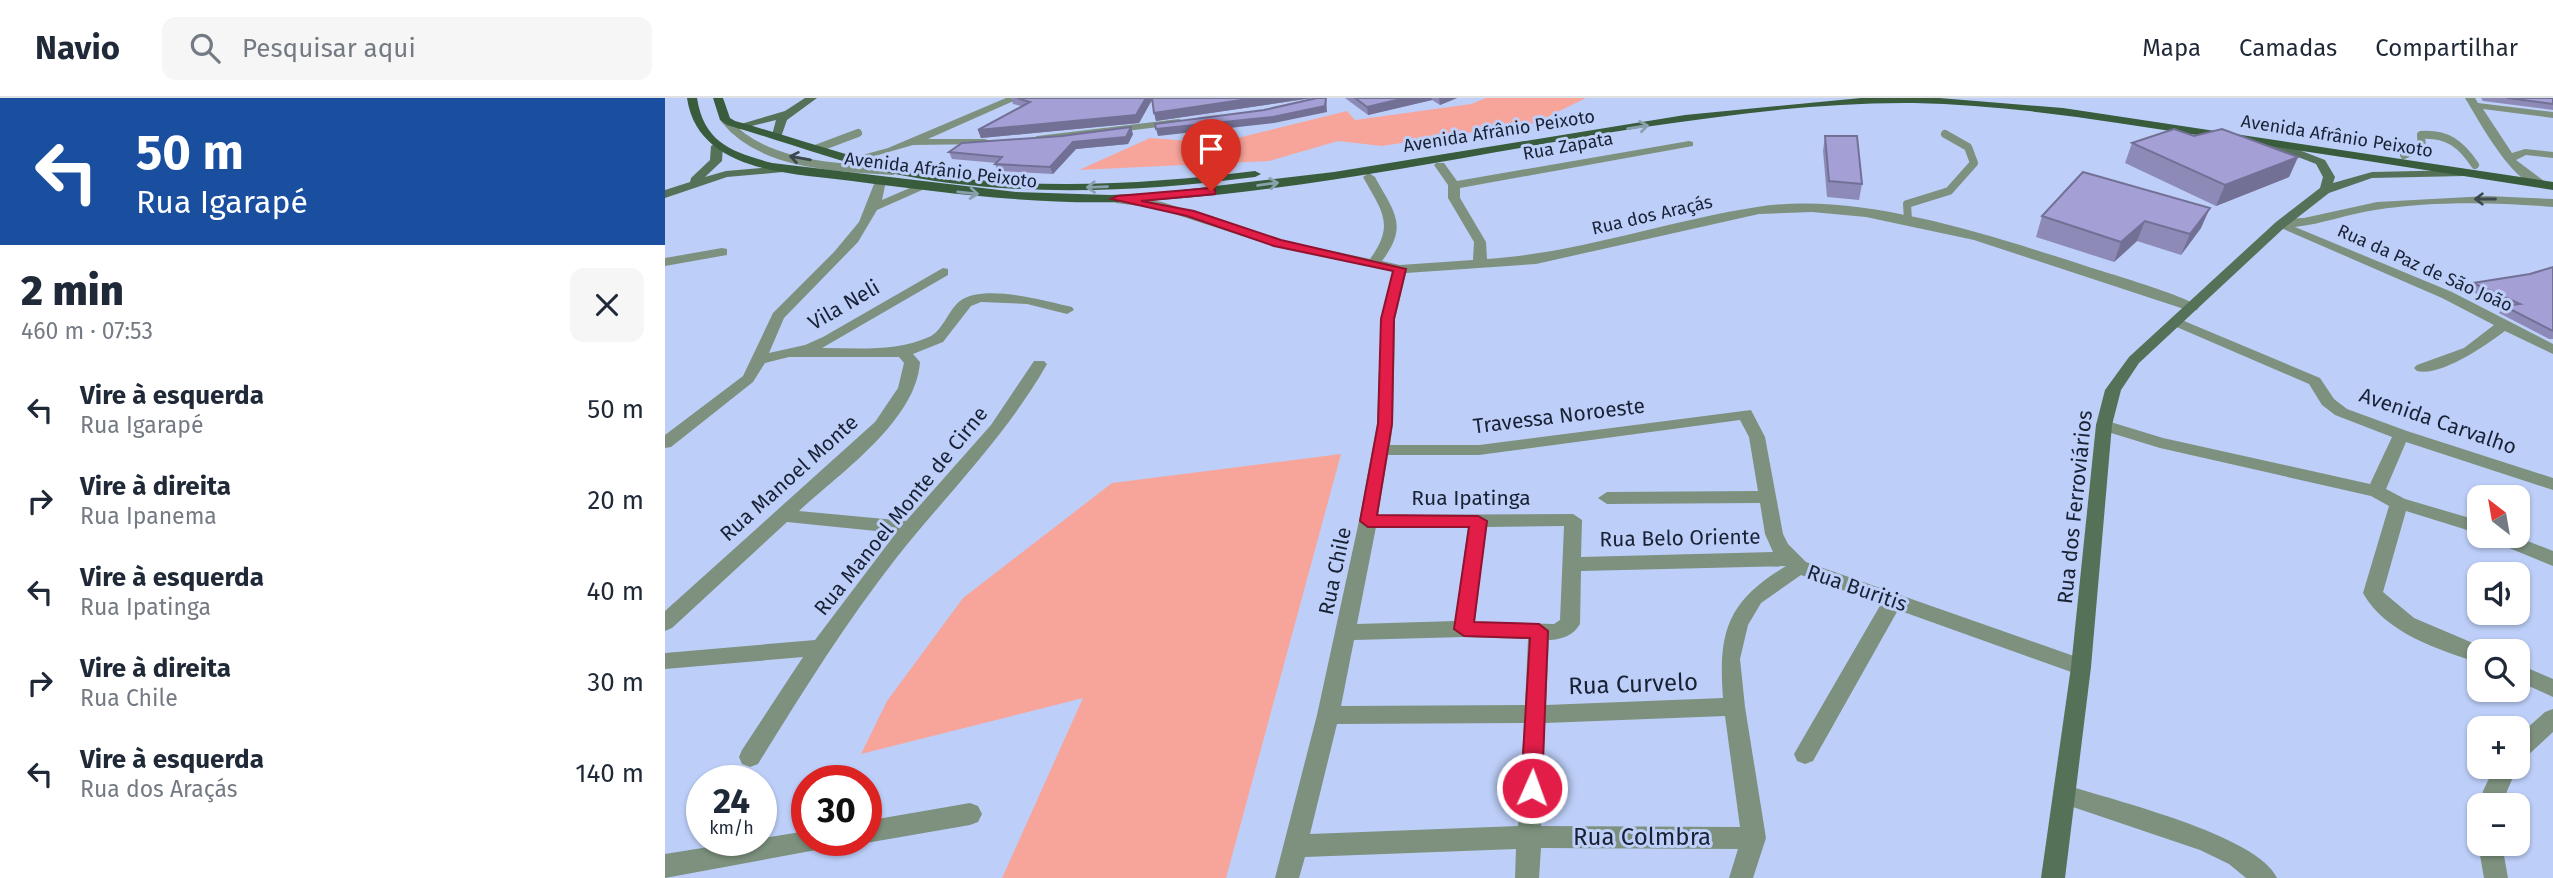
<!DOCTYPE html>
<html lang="pt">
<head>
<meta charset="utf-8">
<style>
  :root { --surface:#fff; --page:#f6f6f7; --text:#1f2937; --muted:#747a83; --line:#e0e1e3 }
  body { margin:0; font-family:"Fira Sans",sans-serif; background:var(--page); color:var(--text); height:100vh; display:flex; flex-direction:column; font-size:26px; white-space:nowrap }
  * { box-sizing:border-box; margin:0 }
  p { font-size:23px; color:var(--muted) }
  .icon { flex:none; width:38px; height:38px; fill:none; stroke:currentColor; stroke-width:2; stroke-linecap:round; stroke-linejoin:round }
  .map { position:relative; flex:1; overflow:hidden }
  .details { display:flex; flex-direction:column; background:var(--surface); width:665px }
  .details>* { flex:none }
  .guide { background:#1a4fa0; color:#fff; overflow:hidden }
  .needle { width:46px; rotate:329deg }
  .controls { position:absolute; left:1802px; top:387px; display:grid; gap:14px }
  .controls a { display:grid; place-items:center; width:63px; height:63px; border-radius:14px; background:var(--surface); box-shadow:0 2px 5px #0004; font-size:35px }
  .speed { position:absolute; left:21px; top:667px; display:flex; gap:14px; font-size:35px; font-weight:700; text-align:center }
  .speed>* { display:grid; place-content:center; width:91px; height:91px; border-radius:50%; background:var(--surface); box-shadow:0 2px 5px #0004; line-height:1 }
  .speed small { font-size:18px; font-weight:400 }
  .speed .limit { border:10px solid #d22; background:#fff; color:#111 }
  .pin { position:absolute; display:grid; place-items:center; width:60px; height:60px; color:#fff; margin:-72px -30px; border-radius:50% 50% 50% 0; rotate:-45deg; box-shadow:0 0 7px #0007 }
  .pin .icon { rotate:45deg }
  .me { position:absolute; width:77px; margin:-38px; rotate:2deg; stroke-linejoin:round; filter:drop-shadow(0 0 5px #0008) }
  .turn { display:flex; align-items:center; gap:24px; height:147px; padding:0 21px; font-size:32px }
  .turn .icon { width:91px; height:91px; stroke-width:2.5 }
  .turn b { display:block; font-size:49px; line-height:60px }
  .round { display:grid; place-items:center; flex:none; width:74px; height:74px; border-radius:14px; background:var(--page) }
  .summary { display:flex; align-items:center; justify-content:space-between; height:119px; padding:0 21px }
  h1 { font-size:42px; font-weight:800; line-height:52px }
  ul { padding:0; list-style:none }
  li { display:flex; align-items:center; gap:21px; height:91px; padding:0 21px }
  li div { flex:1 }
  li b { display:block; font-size:26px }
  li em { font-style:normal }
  header { display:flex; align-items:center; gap:42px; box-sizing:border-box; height:98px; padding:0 35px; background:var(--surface); border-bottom:2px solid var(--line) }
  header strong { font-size:33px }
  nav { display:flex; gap:38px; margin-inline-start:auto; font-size:24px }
  .search { width:490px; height:63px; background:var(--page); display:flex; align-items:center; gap:18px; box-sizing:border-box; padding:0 24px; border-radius:14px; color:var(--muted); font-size:26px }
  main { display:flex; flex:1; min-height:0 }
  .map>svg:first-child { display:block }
</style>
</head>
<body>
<header>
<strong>Navio</strong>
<div class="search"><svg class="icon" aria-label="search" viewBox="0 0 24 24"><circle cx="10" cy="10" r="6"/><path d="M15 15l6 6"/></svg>Pesquisar aqui</div>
<nav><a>Mapa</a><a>Camadas</a><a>Compartilhar</a></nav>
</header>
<main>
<section class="details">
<div class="guide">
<div class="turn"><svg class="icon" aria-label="left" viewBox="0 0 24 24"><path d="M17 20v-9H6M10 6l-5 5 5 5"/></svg><div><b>50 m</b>Rua Igarapé</div></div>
</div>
<div class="summary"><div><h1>2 min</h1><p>460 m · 07:53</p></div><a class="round"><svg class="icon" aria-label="close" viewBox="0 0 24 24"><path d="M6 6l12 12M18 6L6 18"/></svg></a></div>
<ul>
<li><svg class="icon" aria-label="left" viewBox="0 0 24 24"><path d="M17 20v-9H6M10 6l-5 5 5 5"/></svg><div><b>Vire à esquerda</b><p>Rua Igarapé</p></div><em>50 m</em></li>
<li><svg class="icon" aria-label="right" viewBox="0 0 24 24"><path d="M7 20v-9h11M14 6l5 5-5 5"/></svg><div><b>Vire à direita</b><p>Rua Ipanema</p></div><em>20 m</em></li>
<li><svg class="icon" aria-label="left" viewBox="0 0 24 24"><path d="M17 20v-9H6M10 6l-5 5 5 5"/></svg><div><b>Vire à esquerda</b><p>Rua Ipatinga</p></div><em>40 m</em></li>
<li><svg class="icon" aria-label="right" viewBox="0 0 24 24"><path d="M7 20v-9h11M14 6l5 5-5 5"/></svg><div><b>Vire à direita</b><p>Rua Chile</p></div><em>30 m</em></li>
<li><svg class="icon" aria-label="left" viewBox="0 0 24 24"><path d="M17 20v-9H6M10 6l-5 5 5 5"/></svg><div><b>Vire à esquerda</b><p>Rua dos Araçás</p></div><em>140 m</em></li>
</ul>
</section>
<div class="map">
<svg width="1888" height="780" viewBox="0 0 1888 780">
  <rect width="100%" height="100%" fill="#bdcff9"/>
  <g fill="#f7a59b">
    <path d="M 821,0 L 921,0 L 870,25 L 717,48 L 673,43 L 604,63 L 414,72 L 485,40 L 552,45 L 682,13 L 690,22 L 806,6 Z"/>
    <path d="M 676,356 L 561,780 L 337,780 L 418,600 L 196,656 L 222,603 L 298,500 L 447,385 Z"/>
  </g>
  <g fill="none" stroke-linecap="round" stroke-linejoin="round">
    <g stroke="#7d917e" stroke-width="8">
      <path d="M 60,22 C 97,68 172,69 227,73"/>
      <path d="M 153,50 L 193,35"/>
      <path d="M 1739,57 L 1757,50 L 1756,37 C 1782,35 1796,46 1810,67"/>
      <path d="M 1243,122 L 1242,106 L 1284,93 L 1309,65 L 1303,49 L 1280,36"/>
    </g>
    <g fill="#7d917e" fill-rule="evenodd">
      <path d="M 341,0 L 355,0 L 263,41 L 319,41 L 323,42 L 323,46 L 248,47 L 189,64 L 183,61 L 223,50 Z"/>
      <path d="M 1800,0 L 1810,0 L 1813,5 L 1888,14 L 1888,20 L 1818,11 L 1847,55 L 1860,51 L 1888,54 L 1888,60 L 1861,57 L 1851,62 L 1879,83 L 1879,89 C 1850,92 1812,19 1800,0 Z"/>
      <path d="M 514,21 L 519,24 L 518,26 L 372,44 L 367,41 L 372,38 Z"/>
      <path d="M 1024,43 L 1028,44 L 1028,48 L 795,90 L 795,100 L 821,144 L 822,161 C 914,155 1001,123 1092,109 C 1192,93 1321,136 1415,166 C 1435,173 1523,198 1534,209 L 1532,212 L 1522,212 L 1309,142 L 1201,119 L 1147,114 L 1094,116 L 871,166 L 741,175 L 730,221 L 728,326 L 725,347 L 814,347 L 1086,312 L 1100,339 L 1118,436 L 1123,446 L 1141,464 L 1423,563 L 1426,569 L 1423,575 L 1416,577 L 1409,575 L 1233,512 L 1148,663 L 1140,666 L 1132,663 L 1129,656 L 1216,506 L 1136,477 L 1096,505 L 1083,527 L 1075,561 L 1080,609 L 1101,740 L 1088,780 L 1064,780 L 1073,751 L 876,750 L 874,780 L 850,780 L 851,751 L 640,759 L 634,780 L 610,780 L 652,617 L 694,423 L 712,326 L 716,221 L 728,173 L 608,148 L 491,110 L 451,105 L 445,101 L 451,97 L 497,104 L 616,142 L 705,161 C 731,126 716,112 698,79 L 704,75 L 710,79 C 729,114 744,127 717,163 L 735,167 L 808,162 L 809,144 L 783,100 L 783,87 L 769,67 L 771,65 L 779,65 L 792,83 ZM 1075,322 L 1084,339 L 1093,393 L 942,394 L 933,400 L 942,406 L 1095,405 L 1100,436 L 1108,454 L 916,459 L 917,422 L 908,416 L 713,417 L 723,357 L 814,357 ZM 899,428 L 895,522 L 889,526 L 810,524 L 821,429 ZM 711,429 L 803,429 L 790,523 L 692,526 ZM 1121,468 C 1062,503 1053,534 1058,600 L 881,607 L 884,542 C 896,542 909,537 915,526 L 916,473 ZM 799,539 L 863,541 L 860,607 L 676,608 L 689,542 ZM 1060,618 L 1075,729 L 876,728 L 880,625 ZM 859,625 L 853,728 L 645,736 L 672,626 Z"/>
      <path d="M 211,81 L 221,83 L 217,102 L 254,86 L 264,89 L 212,112 L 193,144 L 119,220 L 104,255 L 140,247 L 158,239 L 278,170 L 283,171 L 283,177 L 157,250 C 193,250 230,254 264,239 C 278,233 283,212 295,203 C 318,185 381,203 407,209 L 409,212 L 402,216 L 362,206 L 316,204 L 306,208 L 278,244 L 248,256 L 255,264 C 251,323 175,375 134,413 L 241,423 L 326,327 L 369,263 L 379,263 L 382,266 C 341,338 283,395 232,459 C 181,524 137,595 93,666 L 85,669 L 77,666 L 74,659 L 77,652 L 138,559 L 0,571 L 0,555 L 150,542 L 231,435 L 122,424 L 7,530 L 0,533 L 0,513 L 210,324 L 233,290 L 239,265 L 234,259 L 124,259 L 100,265 L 88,284 L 6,349 L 0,350 L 0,337 L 78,278 L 108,215 L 169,154 L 194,124 Z"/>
      <path d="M 1822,98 L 1888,101 L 1888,109 C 1829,104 1768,103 1710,112 C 1683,116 1657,126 1630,129 L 1787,194 L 1888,246 L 1888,256 L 1840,233 C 1821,247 1776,279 1752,273 L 1749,270 L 1752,267 L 1799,250 L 1829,227 L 1777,200 L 1609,127 L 1618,121 L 1639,120 L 1712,104 Z"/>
      <path d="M 57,150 L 62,151 L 62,157 L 0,168 L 0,160 Z"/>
      <path d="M 1512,220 L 1655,280 L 1669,301 L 1682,311 L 1742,333 L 1888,380 L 1888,392 L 1741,344 L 1721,391 L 1740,401 L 1815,423 L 1815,436 L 1741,413 L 1718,494 L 1749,520 L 1822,551 L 1815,553 L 1815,565 C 1774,552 1720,535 1698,495 L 1724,408 L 1706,398 L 1495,350 L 1433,331 L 1431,327 L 1433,323 L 1439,322 L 1498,340 L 1705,386 L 1727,339 L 1670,317 L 1657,307 L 1644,286 L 1507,227 L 1507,221 Z"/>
      <path d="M 1825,438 L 1850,438 L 1888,453 L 1888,468 L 1827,443 Z"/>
      <path d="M 1853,566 L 1888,581 L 1888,599 L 1853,583 Z"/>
      <path d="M 1888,611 L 1888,634 L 1861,659 L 1853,661 L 1853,638 L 1880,614 Z"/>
      <path d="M 1830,668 L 1853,668 L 1842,693 L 1840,707 L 1816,707 L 1818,693 Z"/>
      <path d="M 1401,687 C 1447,702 1593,737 1612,780 L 1581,780 L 1564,766 L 1535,752 L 1393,704 L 1389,697 L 1393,690 Z"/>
      <path d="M 305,705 L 313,708 L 317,716 L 313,724 L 305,727 L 201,745 L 193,742 L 201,742 L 201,723 Z"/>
      <path d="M 142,733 L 142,742 L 165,742 L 162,750 L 0,780 L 0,756 Z"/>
      <path d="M 1815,742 L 1815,746 L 1837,746 L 1843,780 L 1819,780 L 1813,746 Z"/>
    </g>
    <g fill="#557258" fill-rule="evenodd">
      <path d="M 140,0 L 152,0 L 122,22 L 116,39 L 107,37 L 111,22 L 74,31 L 69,28 L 120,13 Z"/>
      <path d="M 1605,44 L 1613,44 L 1660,62 L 1670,79 L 1668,85 L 1707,74 L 1799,72 L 1805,75 L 1799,78 L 1707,80 L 1664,95 L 1619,130 L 1474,265 L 1456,292 L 1447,327 L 1426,569 L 1400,780 L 1376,780 L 1406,569 L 1431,327 L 1440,292 L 1464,259 L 1611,124 L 1655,90 L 1658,79 L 1651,66 L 1605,48 Z"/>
      <path d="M 52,45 L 58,48 L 57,63 L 40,79 L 61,73 L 118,68 L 124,71 L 118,74 L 62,79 L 0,100 L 0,92 L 25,84 L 26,80 L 45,62 L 46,48 Z"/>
    </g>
    <g fill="#385c3c" fill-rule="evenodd">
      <path d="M 22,0 L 32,0 C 39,45 67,54 107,65 L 351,94 L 445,97 L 492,95 L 669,74 L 1020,17 L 1196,0 L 1274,0 L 1398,10 L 1888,84 L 1888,92 C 1774,74 1659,56 1545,39 C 1447,24 1349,7 1249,5 C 1159,4 1069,16 980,29 C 818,54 658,90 494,102 C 392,110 289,96 187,83 C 127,75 33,75 22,0 Z"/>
      <path d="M 48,0 L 58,0 L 65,20 L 70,23 C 135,41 199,65 265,76 C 373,93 482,86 590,73 L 596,76 L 590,79 C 466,95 343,100 220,74 C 167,62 115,42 62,27 L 55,22 Z"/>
    </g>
  </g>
  <g fill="#8d8ab8">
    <path d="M 346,0 L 647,0 L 491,23 L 487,2 L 474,25 L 316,40 L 313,32 L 356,8 L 348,6 Z"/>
    <path d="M 680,0 L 792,0 L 775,7 L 767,2 L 703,17 Z"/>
    <path d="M 1816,0 L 1888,0 L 1888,12 L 1818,3 Z"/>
    <path d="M 468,36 L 463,46 L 411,51 L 388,76 L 333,73 L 330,66 L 332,65 L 287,61 L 284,54 Z"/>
    <path d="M 1160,38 L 1197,86 L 1194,102 L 1162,99 L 1158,53 Z"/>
    <path d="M 1467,45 L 1633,59 L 1624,79 L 1551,108 L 1460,65 Z"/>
    <path d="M 1418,74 L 1536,130 L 1516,157 L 1472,143 L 1449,164 L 1371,139 L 1377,118 Z"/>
    <path d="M 1888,169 L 1888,241 L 1884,241 L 1834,215 L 1839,208 L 1803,192 L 1808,185 L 1865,176 Z"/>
  </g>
  <g fill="#737096">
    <path d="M 481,0 L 488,0 L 474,25 L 316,40 L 313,32 Z"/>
    <path d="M 590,0 L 647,0 L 491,23 L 489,15 Z"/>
    <path d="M 661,0 L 662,14 L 609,25 L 493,38 L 491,31 L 608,19 Z"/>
    <path d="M 740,0 L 767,0 L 767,2 L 703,17 L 702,9 Z"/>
    <path d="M 774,0 L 792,0 L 775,7 Z"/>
    <path d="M 466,29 L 468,36 L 463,46 L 411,51 L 388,76 L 385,69 L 408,44 Z"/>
    <path d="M 1633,59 L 1624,79 L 1551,108 L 1560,87 Z"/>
    <path d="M 1545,110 L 1536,130 L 1516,157 L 1525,136 Z"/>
    <path d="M 1480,123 L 1472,143 L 1449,164 L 1456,144 Z"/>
  </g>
  <g fill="#a4a0d6" stroke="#737096" stroke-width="2">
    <path d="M 352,0 L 481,0 L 471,17 L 313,32 L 365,4 Z"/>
    <path d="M 487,0 L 590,0 L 489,15 Z"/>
    <path d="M 652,0 L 661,0 L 660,8 L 608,19 L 491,31 L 490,26 L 599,12 Z"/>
    <path d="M 690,0 L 740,0 L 702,9 Z"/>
    <path d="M 1842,0 L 1888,0 L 1888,6 Z"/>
    <path d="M 466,29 L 461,39 L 408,44 L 385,69 L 330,66 L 337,59 L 284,54 L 297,45 L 397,38 Z"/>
    <path d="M 1509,31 L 1529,38 L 1557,31 L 1633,59 L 1560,87 L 1467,45 Z"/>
    <path d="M 1160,38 L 1192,38 L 1197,86 L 1164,83 Z"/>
    <path d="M 1418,74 L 1545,110 L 1525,136 L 1480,123 L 1456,144 L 1377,118 Z"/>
    <path d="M 1888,169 L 1888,233 L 1839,208 L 1855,206 L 1808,185 L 1865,176 Z"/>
  </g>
  <defs><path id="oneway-shaft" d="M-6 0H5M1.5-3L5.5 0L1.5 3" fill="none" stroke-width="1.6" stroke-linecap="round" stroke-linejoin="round" transform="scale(1.75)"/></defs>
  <g stroke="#88a1ad">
    <use href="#oneway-shaft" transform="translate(973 29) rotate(-9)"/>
    <use href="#oneway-shaft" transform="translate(603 86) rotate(-8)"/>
    <use href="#oneway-shaft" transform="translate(432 89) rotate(178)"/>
    <use href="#oneway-shaft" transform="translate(303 95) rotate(6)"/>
  </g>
  <g stroke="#3c484e">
    <use href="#oneway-shaft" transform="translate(135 60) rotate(-170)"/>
    <use href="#oneway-shaft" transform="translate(1820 101) rotate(180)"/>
  </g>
  <path fill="#e11d48" stroke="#92132f" stroke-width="2" d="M 546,90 L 550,91 L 550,96 L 476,103 L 529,113 L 616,142 L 741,171 L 729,221 L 727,326 L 712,417 L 813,418 L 822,423 L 809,524 L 874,526 L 883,533 L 877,690 L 874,696 L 867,699 L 859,696 L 856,690 L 865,540 L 799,538 L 789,531 L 804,429 L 703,429 L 695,423 L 713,326 L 716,221 L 728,173 L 609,148 L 522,118 L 446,101 L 452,98 Z"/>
  <g text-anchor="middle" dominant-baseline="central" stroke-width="6" stroke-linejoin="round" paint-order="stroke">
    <g font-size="18" fill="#192134" stroke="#bdcff9">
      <text transform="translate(834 33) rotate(-9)">Avenida Afrânio Peixoto</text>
      <text transform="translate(1672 38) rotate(9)">Avenida Afrânio Peixoto</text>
      <text transform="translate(903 48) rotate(-10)">Rua Zapata</text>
      <text transform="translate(276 72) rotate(7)">Avenida Afrânio Peixoto</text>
      <text transform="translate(987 117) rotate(-13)">Rua dos Araçás</text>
      <text transform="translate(1760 170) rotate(24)">Rua da Paz de São João</text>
    </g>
    <g font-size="21" fill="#192134" stroke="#bdcff9">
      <text transform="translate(179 207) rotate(-30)">Vila Neli</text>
      <text transform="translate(894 318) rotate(-7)">Travessa Noroeste</text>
      <text transform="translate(1773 323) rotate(19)">Avenida Carvalho</text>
      <text transform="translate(124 380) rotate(-42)">Rua Manoel Monte</text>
      <text x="806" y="400">Rua Ipatinga</text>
      <text transform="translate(1410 409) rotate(-84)">Rua dos Ferroviários</text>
      <text transform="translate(236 413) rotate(-51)">Rua Manoel Monte de Cirne</text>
      <text transform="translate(1015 440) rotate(-1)">Rua Belo Oriente</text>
      <text transform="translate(670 473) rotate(-78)">Rua Chile</text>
      <text transform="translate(1192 490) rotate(19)">Rua Buritis</text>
    </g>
    <g font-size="24" fill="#192134" stroke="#bdcff9">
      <text transform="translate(968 586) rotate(-2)">Rua Curvelo</text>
      <text x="977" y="739">Rua Colmbra</text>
    </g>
  </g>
</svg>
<div class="controls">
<a><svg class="needle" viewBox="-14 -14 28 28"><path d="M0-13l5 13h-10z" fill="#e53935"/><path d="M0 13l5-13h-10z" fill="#747a83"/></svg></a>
<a><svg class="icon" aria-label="sound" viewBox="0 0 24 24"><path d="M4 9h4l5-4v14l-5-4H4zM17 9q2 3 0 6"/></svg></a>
<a><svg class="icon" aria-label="search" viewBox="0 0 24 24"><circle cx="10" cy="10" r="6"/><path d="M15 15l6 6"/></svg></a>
<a>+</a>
<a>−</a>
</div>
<div class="speed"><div>24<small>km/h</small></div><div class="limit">30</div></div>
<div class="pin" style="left:546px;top:93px;background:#d93025"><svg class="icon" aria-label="arrive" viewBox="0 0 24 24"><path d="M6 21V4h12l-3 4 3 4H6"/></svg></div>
<svg class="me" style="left:867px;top:690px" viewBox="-20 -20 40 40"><circle r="17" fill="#e11d48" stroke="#fff" stroke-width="3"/><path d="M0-11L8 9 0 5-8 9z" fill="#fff"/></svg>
</div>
</main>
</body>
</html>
